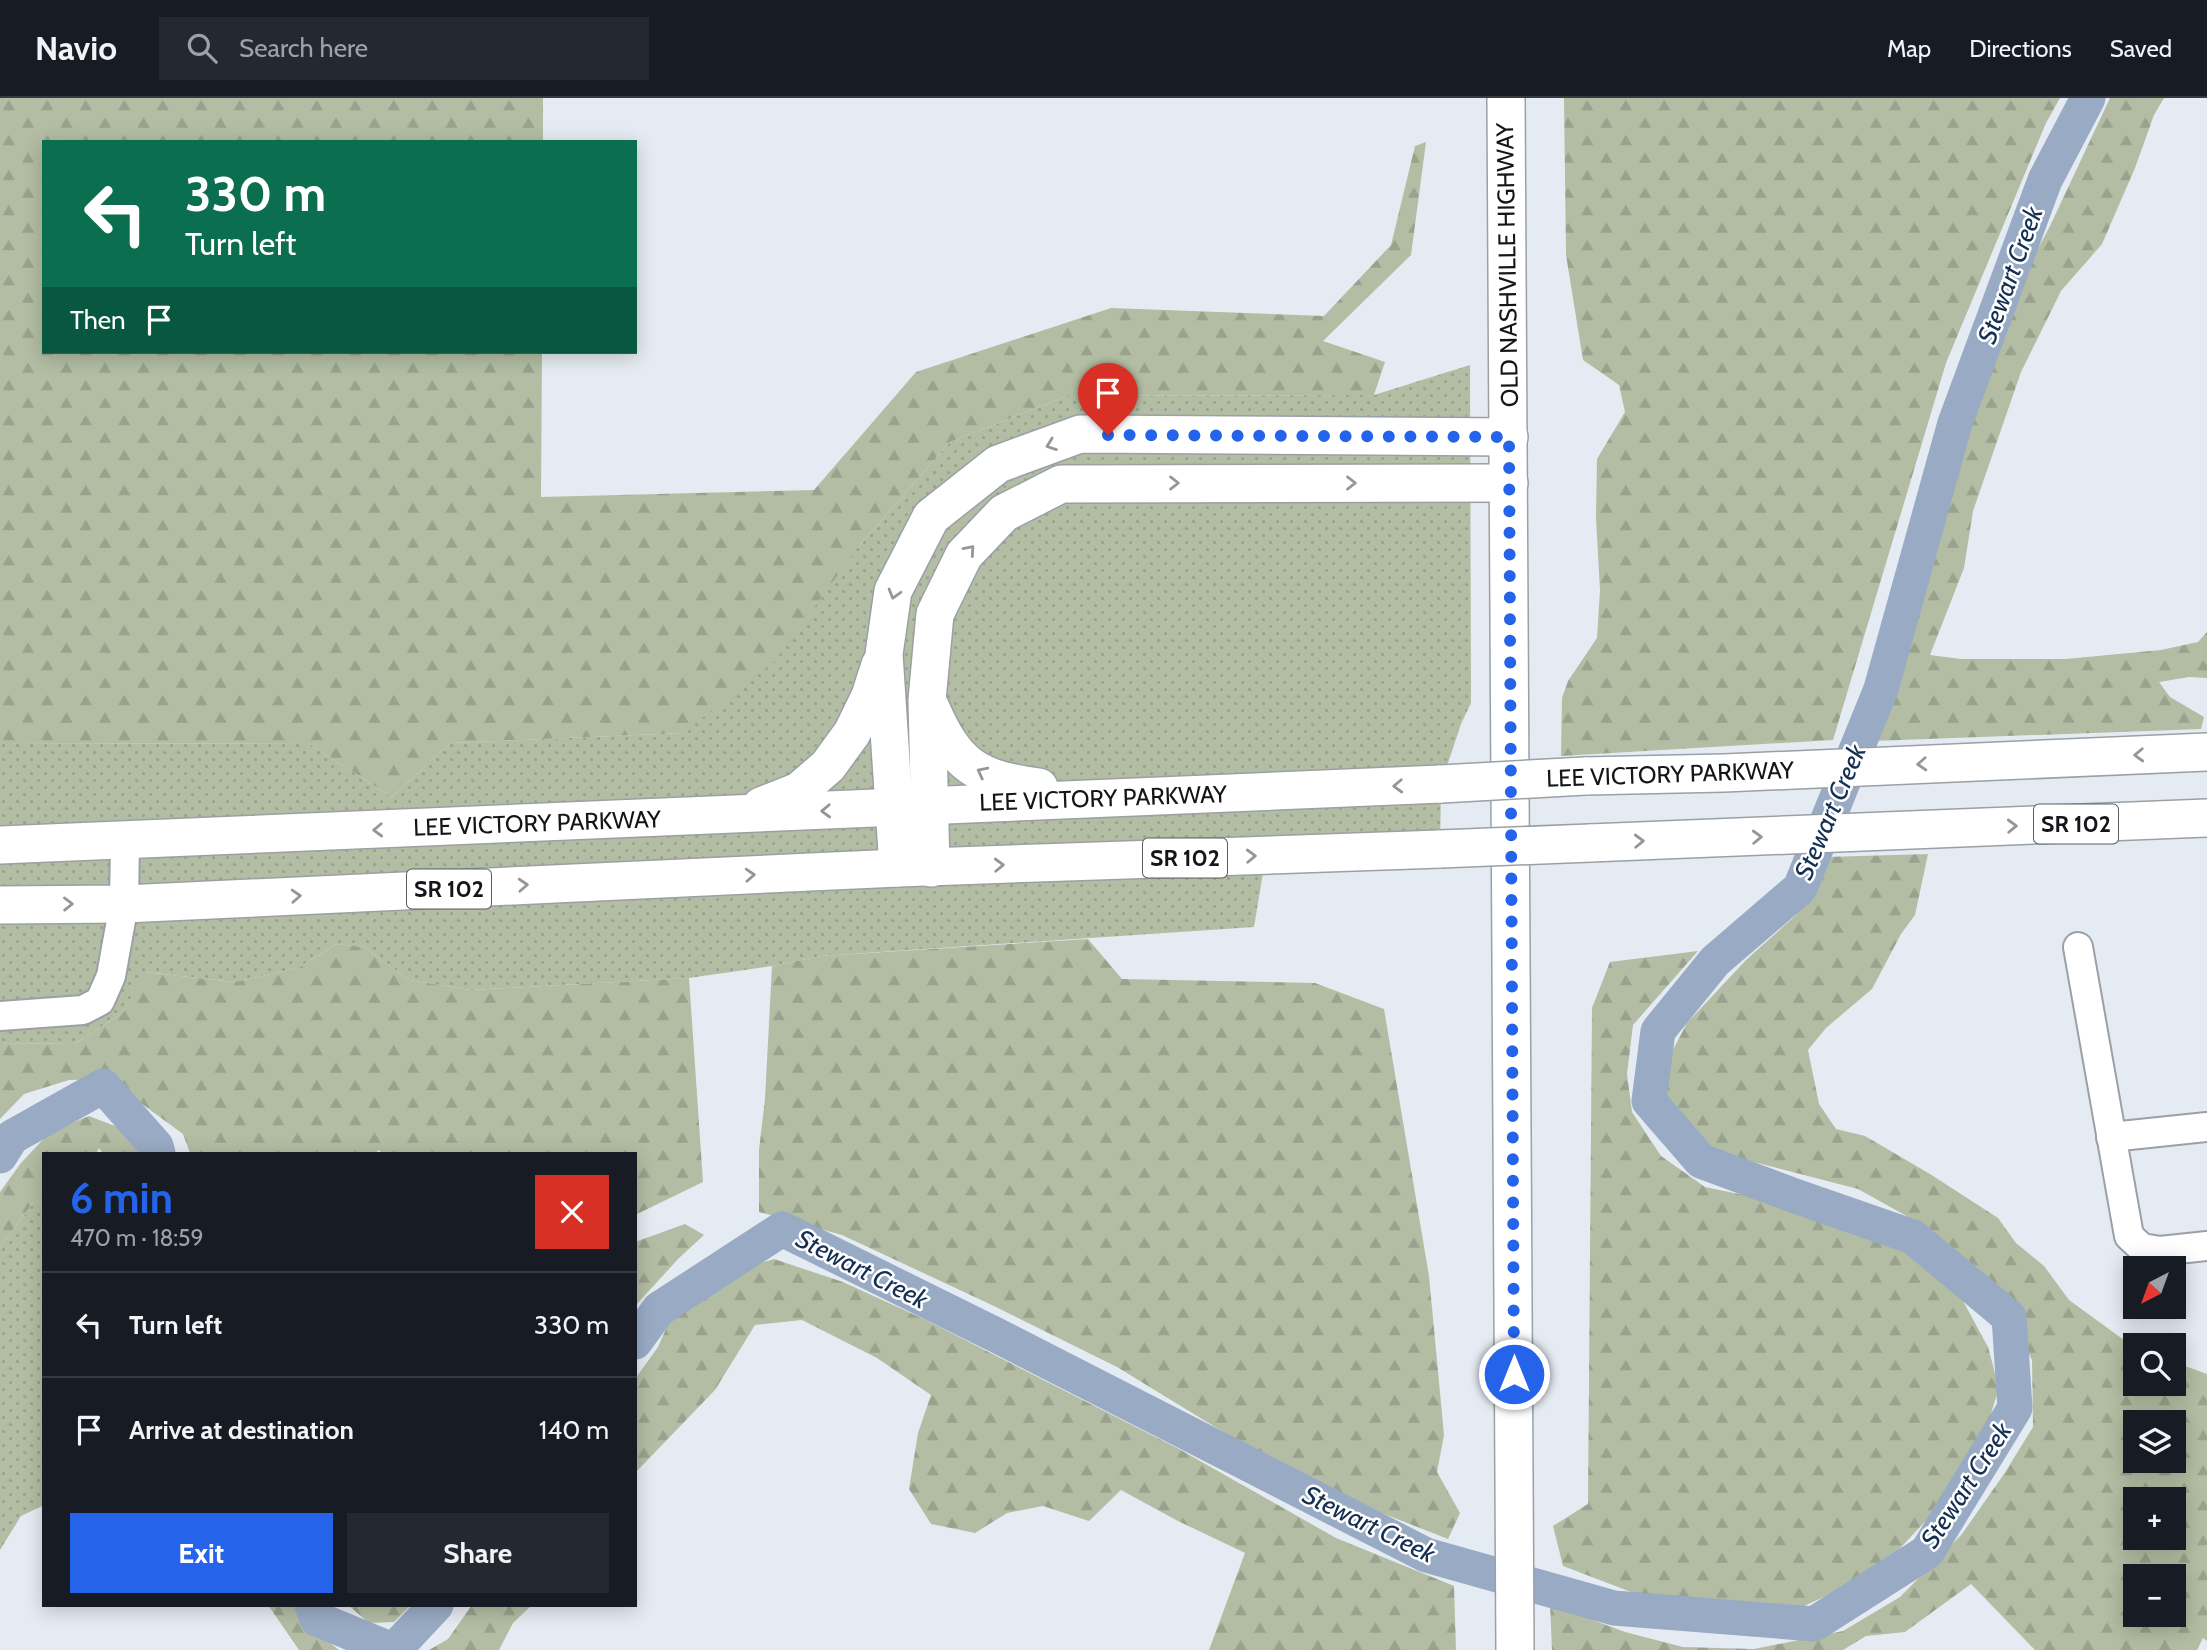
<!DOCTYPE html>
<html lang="en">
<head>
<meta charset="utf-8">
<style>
  :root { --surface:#171b24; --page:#242831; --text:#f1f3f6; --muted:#9ea1a6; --line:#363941; --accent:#2563eb }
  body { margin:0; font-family:Cabin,sans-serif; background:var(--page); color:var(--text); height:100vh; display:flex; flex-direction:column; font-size:26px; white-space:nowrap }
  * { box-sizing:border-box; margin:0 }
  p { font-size:23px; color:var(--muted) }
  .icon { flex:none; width:38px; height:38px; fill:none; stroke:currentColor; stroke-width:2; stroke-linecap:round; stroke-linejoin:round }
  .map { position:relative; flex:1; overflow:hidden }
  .sheet { position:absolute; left:42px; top:1054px; width:595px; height:455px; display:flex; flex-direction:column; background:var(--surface); border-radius:0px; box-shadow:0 4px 18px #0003 }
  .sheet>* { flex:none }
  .top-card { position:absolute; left:42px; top:42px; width:595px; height:214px; border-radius:0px; box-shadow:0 4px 18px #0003; background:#0b6e4f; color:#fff; overflow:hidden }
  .needle { width:46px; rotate:221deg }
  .buttons { position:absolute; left:2123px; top:1158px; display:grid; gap:14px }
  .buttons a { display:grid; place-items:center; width:63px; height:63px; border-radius:0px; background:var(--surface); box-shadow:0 4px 18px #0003; font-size:35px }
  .pin { position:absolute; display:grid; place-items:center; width:60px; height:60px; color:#fff; margin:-72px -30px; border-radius:50% 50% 50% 0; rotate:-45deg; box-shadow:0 0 7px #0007 }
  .pin .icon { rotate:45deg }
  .me { position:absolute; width:77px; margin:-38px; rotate:0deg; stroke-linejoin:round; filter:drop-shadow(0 0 5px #0008) }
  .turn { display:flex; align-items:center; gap:24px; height:147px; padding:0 28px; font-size:32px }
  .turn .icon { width:91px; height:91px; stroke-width:2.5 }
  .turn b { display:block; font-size:49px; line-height:60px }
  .then { display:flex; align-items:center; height:66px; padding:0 28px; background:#0003; gap:14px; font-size:26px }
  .round { display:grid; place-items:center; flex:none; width:74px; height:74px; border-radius:0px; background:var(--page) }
  .overview { display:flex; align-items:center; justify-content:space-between; height:119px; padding:0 28px }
  h1 { font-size:42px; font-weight:800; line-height:52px; color:var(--accent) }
  .button { display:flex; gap:14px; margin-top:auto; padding:14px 28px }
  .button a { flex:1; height:80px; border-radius:0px; background:var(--accent); color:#fff; font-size:28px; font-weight:800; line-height:80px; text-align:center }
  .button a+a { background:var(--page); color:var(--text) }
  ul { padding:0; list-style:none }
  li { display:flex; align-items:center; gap:21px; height:105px; padding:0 28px; border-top:2px solid var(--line) }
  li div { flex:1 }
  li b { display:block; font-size:26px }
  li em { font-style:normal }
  header { display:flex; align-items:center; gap:42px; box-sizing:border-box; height:98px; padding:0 35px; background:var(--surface); border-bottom:2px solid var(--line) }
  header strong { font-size:33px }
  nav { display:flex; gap:38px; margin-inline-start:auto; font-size:24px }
  .search { width:490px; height:63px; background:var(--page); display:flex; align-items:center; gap:18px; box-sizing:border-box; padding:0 24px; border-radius:0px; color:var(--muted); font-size:26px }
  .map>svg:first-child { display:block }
</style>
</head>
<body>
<header>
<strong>Navio</strong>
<div class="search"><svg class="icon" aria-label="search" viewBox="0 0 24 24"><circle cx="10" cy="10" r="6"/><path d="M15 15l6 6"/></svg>Search here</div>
<nav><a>Map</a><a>Directions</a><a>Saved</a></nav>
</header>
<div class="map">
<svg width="2207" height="1552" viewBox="0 0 2207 1552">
  <defs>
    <pattern id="green-dots" width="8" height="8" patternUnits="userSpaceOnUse" patternTransform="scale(1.75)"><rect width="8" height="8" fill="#b3bda3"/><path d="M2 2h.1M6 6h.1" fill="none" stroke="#99a28c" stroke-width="1.8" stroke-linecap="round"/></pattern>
    <pattern id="forest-firs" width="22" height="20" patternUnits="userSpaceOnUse" patternTransform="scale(1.75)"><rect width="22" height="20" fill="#b3bda3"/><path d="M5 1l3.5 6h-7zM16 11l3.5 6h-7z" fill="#99a28c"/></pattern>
  </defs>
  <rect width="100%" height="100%" fill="#e5ebf2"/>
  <g fill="url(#green-dots)">
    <path d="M 1470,267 L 1471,605 L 1461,626 L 1441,686 L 1440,751 L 1266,757 L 1254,829 L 821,858 L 772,868 L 689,880 L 470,892 L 409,882 L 364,849 L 336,846 L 298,870 L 234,884 L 146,874 L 123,915 L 74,946 L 0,945 L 0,646 L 308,645 L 392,699 L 450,645 L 683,635 L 859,448 L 950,344 L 1067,298 L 1374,297 Z"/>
    <path d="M 44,1103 L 44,1407 L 21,1418 L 0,1452 L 0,1149 L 34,1104 Z"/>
  </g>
  <g fill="url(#forest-firs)" fill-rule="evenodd">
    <path d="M 0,0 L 543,0 L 543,44 L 44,44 L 44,254 L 542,254 L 541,399 L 814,392 L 916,274 L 1111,210 L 1324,218 L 1391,147 L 1415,48 L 1426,44 L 1411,157 L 1323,243 L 1385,264 L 1374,297 L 1067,298 L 950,344 L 859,448 L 774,564 L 683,635 L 450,645 L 392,699 L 308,645 L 0,646 Z"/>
    <path d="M 1564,0 L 2060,0 L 2046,25 L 1946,265 L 1833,642 L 1561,658 L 1562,600 L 1568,583 L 1597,540 L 1600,492 L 1596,420 L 1597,361 L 1625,314 L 1619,287 L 1583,262 L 1566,157 Z"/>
    <path d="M 2110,0 L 2164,0 L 2154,17 L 2135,70 L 2102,146 L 2061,193 L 2021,274 L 1973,413 L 1964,470 L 1930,557 L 1961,561 L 2066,561 L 2161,552 L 2198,544 L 2207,534 L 2207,580 L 2189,579 L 2159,584 L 2170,599 L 2204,619 L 2201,631 L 1873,643 L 1932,464 L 1959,349 L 2017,190 L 2050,128 Z"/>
    <path d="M 1928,756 L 1915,817 L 1901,836 L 1872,891 L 1826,930 L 1808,952 L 1819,1006 L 1836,1031 L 1865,1038 L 1930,1076 L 1998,1120 L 2016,1145 L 2044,1168 L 2069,1202 L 2135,1250 L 2135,1286 L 2174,1286 L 2174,1264 L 2207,1276 L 2207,1543 L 2203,1540 L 2197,1552 L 2035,1552 L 1971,1486 L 1905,1534 L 1866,1538 L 1843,1552 L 1552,1552 L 1550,1506 L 1625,1534 L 1683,1549 L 1754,1551 L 1843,1533 L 1900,1499 L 1962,1436 L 2004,1376 L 2033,1329 L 2032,1262 L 1997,1195 L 1928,1130 L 1858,1091 L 1707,1052 L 1666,1008 L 1664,969 L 1687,925 L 1746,862 L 1796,817 L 1826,759 ZM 2135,1325 L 2174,1325 L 2174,1363 L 2135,1363 ZM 2135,1402 L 2174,1402 L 2174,1440 L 2135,1440 ZM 2135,1479 L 2174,1479 L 2174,1517 L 2135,1517 Z"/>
    <path d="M 1088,841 L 1122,881 L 1315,885 L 1384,911 L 1429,1178 L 1444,1337 L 1437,1374 L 1460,1415 L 1448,1441 L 1369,1410 L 1238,1343 L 1117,1269 L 994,1208 L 842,1137 L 759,1114 L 759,1052 L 765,1001 L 772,868 L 821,858 Z"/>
    <path d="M 336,846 L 364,849 L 409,882 L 470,892 L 689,880 L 703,1084 L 635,1117 L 635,1055 L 383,1055 L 378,1052 L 376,1055 L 190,1055 L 183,1036 L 108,981 L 69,982 L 24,996 L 0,1021 L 0,945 L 74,946 L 123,915 L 145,874 L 234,884 L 298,870 Z"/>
    <path d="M 1698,853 L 1633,927 L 1627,976 L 1632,1014 L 1661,1058 L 1705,1089 L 1758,1100 L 1803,1119 L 1866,1131 L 1916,1154 L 1957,1192 L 1988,1249 L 1999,1290 L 1981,1347 L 1933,1415 L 1878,1474 L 1802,1509 L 1639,1497 L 1563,1468 L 1553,1428 L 1588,1406 L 1592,910 L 1610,864 Z"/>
    <path d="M 89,1018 L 120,1030 L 142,1055 L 103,1055 L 99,1050 L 96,1055 L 44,1055 L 44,1103 L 34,1104 L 0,1149 L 0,1094 L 21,1065 L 50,1034 Z"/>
    <path d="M 685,1126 L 704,1137 L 679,1160 L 635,1208 L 635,1144 Z"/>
    <path d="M 774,1161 L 843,1184 L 926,1222 L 1179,1351 L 1336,1440 L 1454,1488 L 1456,1552 L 1209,1552 L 1245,1455 L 1178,1423 L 1121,1392 L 1089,1423 L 1043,1408 L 1007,1415 L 975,1435 L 931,1426 L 909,1391 L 918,1335 L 931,1297 L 877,1260 L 802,1222 L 755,1227 L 715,1292 L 635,1375 L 635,1281 L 658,1249 L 672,1217 L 732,1173 Z"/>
    <path d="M 268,1507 L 302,1507 L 313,1532 L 339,1552 L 299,1552 Z"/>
    <path d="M 348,1507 L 411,1507 L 394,1524 L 369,1525 Z"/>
    <path d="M 472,1507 L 532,1507 L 513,1525 L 499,1552 L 429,1552 L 448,1541 Z"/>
  </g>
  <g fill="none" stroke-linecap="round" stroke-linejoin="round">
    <g stroke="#99abc4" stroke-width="35">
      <path d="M 0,1058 L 12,1039 L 103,988 L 156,1048 L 158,1055"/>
      <path d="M 635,1244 L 659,1211 L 782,1131 L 996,1237 L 1426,1457 L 1614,1510 L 1814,1526 L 1927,1454 L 2015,1310 L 2009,1219 L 1913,1139 L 1795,1098 L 1701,1063 L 1649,1003 L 1658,933 L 1715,863 L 1800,790 L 1881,591 L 1955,325 L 2045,82 L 2088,0"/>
      <path d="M 312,1507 L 317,1521 L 392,1552"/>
      <path d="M 394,1552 L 436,1507"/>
    </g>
    <defs>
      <g id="minor">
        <path d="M 2078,849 L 2129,1138 L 2142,1150 L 2160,1153 L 2207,1148"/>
        <path d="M 0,918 L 83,912 L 100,903 L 111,878 L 124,806 L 125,743"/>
        <path d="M 2111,1039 L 2207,1029"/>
      </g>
      <g id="major">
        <path d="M 1506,0 L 1515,1552"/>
        <path d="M 931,610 C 956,668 977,681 1039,689"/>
        <path d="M 1585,678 L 1724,675 L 2207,654"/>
        <path d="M 761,708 L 799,693 L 828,668 L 852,635 L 870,598 L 880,567"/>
        <path d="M 1590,745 L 2207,720"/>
        <path d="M 0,747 L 1441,686"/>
        <path d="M 898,770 L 884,556 L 893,493 L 931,419 L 998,366 L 1080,336 L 1509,339"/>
        <path d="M 931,770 L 927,602 L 935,516 L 964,457 L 1004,415 L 1061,386 L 1509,385"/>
        <path d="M 0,807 L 124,806 L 898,770 L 1440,751"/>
      </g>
    </defs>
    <use href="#minor" stroke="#9aa0a6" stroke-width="32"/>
    <use href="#major" stroke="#9aa0a6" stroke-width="40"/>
    <use href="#minor" stroke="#fff" stroke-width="28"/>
    <use href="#major" stroke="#fff" stroke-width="37"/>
    <defs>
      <g id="major-bridge">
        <path d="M 1441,686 L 1585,678"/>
        <path d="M 1440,751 L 1590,745"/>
      </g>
    </defs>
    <use href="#major-bridge" stroke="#9aa0a6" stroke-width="40" stroke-linecap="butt"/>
    <use href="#major-bridge" stroke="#fff" stroke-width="37"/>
  </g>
  <defs><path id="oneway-chevron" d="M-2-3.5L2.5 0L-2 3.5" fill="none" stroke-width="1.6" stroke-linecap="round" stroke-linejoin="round" transform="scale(1.75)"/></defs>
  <g stroke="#959697">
    <use href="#oneway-chevron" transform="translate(1051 347) rotate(160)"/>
    <use href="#oneway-chevron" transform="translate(1174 385)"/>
    <use href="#oneway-chevron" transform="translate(1351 385)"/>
    <use href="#oneway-chevron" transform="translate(970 452) rotate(-49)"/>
    <use href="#oneway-chevron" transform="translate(894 496) rotate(106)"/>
    <use href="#oneway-chevron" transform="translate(2139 657) rotate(178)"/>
    <use href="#oneway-chevron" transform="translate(1922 666) rotate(177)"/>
    <use href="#oneway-chevron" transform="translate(982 674) rotate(-153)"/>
    <use href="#oneway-chevron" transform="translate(1398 688) rotate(178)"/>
    <use href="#oneway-chevron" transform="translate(826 713) rotate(178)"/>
    <use href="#oneway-chevron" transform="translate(2012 728) rotate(-2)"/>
    <use href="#oneway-chevron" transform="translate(378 732) rotate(178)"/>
    <use href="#oneway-chevron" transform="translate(1757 739) rotate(-2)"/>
    <use href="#oneway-chevron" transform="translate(1639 743) rotate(-2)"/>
    <use href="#oneway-chevron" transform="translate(1251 758) rotate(-2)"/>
    <use href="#oneway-chevron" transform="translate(999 767) rotate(-2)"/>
    <use href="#oneway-chevron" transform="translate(750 777) rotate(-3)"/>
    <use href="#oneway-chevron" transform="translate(523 787) rotate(-3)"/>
    <use href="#oneway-chevron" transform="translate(296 798) rotate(-3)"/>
    <use href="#oneway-chevron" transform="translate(68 806) rotate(-1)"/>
  </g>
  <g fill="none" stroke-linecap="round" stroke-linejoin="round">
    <path stroke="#2563eb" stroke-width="12" stroke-dasharray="0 21.6" d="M 1108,337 L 1509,339 L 1514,1276"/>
  </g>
  <g text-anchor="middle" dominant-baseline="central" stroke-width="5" stroke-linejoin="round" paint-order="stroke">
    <g fill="#fff" stroke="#5a5b5d" stroke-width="2">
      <rect x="2034" y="706.5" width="84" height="39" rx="5"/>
      <rect x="1143" y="740.5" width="84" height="39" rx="5"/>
      <rect x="407" y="771.5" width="84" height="39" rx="5"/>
    </g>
    <g font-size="23" font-weight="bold" fill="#131518">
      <text x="2076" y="726">SR 102</text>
      <text x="1185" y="760">SR 102</text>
      <text x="449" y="791">SR 102</text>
    </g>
    <g font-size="24" fill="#131518" stroke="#fff">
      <text transform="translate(1507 167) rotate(-91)">OLD NASHVILLE HIGHWAY</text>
      <text transform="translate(1670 676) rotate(-2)">LEE VICTORY PARKWAY</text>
      <text transform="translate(1103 700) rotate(-2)">LEE VICTORY PARKWAY</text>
      <text transform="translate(537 725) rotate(-2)">LEE VICTORY PARKWAY</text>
    </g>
    <g font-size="26" font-style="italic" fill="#142f52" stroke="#fff">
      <text transform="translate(2010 177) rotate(-70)">Stewart Creek</text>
      <text transform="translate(1830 714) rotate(-67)">Stewart Creek</text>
      <text transform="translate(862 1171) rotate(27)">Stewart Creek</text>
      <text transform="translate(1966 1387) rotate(-57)">Stewart Creek</text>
      <text transform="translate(1369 1426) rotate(26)">Stewart Creek</text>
    </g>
  </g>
</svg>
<div class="buttons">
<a><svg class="needle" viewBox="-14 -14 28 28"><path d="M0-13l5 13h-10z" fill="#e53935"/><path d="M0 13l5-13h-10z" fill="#9ea1a6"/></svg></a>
<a><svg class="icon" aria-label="search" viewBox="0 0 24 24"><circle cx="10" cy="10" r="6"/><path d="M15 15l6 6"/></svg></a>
<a><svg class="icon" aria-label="layers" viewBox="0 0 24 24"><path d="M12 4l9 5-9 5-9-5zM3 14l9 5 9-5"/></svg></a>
<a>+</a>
<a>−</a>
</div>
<div class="pin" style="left:1108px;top:337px;background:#d93025"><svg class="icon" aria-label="arrive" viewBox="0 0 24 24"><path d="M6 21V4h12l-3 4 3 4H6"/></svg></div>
<svg class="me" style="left:1514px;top:1276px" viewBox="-20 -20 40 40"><circle r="17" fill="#2563eb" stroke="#fff" stroke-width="3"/><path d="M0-11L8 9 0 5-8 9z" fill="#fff"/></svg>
<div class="top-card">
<div class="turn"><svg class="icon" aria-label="left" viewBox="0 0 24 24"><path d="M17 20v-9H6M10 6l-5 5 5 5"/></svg><div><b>330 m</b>Turn left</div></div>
<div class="then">Then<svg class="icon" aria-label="arrive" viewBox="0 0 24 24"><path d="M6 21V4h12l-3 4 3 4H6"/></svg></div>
</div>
<section class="sheet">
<div class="overview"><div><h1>6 min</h1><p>470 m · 18:59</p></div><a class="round" style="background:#d93025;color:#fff"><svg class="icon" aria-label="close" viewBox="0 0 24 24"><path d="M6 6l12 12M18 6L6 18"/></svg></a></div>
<ul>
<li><svg class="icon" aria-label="left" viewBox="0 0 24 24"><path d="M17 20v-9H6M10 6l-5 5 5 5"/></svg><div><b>Turn left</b></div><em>330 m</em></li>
<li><svg class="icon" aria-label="arrive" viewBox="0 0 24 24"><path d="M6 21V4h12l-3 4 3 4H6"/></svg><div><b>Arrive at destination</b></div><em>140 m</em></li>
</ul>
<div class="button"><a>Exit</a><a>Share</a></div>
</section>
</div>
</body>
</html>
